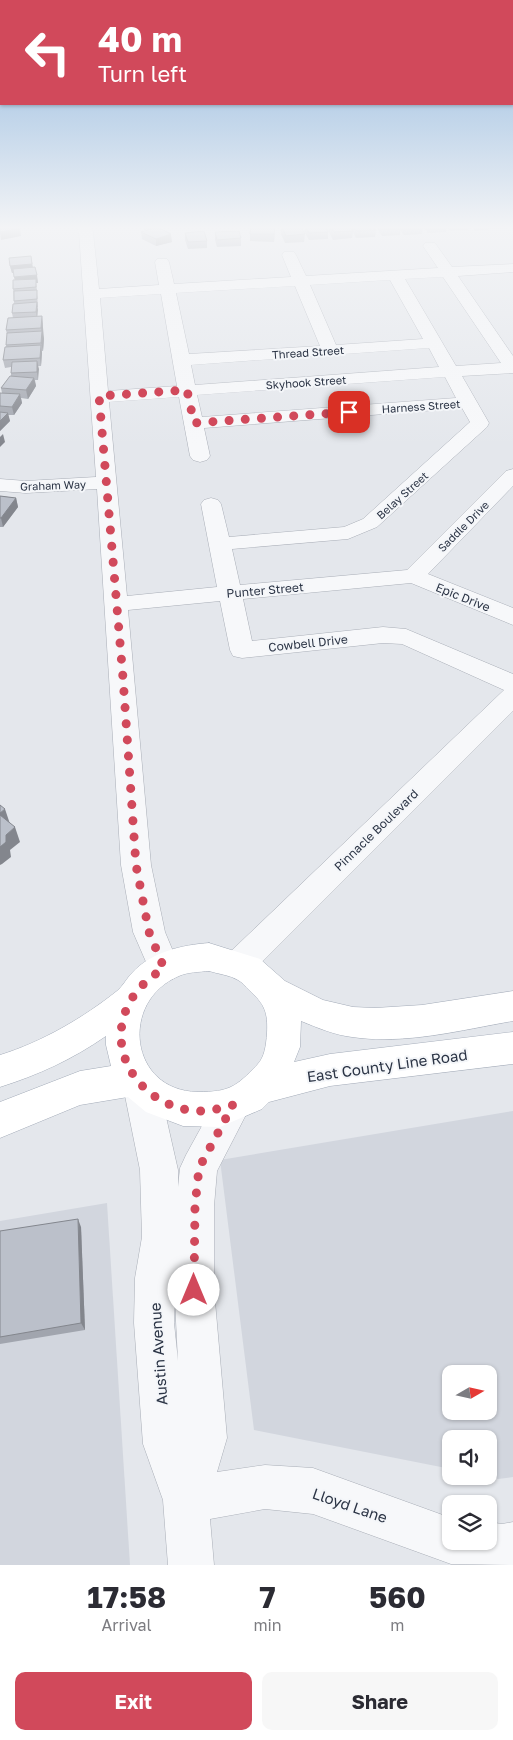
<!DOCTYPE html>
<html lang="en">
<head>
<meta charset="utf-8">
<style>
  :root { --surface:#fff; --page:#f7f7f7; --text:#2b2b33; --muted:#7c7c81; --accent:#d1495b }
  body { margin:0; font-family:"Golos Text",sans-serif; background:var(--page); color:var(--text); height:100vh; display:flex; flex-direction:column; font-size:19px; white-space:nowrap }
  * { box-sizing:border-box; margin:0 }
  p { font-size:16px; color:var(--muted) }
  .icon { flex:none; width:28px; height:28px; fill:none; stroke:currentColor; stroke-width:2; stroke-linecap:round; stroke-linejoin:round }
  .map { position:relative; height:1565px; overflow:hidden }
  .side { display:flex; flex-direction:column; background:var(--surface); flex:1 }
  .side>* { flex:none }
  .hud { position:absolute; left:0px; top:0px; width:514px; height:105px; box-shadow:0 1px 4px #0004; background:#d1495b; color:#fff; overflow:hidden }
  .needle { width:32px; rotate:81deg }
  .buttons { position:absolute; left:442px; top:1365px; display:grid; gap:10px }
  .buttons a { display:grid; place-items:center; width:55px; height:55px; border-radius:10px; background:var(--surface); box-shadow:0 1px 4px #0004; font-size:25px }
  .pin { position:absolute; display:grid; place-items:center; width:42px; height:42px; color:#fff; margin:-21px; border-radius:10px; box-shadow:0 2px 8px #0006 }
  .me { position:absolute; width:55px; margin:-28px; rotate:0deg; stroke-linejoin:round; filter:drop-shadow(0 0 4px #0008) }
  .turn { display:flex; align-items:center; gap:18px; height:105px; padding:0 15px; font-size:22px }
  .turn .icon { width:65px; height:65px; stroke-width:2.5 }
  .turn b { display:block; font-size:35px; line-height:42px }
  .eta { display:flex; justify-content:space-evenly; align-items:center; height:85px; text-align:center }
  .eta b { font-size:30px; font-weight:700; line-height:35px }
  .action { display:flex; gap:10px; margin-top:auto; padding:10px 15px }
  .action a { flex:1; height:58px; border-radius:10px; background:var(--accent); color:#fff; font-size:20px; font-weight:700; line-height:58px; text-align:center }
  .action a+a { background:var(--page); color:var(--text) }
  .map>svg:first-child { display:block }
</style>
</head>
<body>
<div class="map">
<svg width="513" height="1565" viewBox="0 0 513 1565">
  <rect width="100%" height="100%" fill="#e4e7ec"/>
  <g fill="#d2d6de" fill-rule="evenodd">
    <path d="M 513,1111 L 513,1477 L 498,1479 L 485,1476 L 489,1476 L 489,1439 L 451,1439 L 451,1469 L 254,1430 L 220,1160 ZM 451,1374 L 489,1374 L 489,1411 L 451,1411 Z"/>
    <path d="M 107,1203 L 130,1565 L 0,1565 L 0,1221 Z"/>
  </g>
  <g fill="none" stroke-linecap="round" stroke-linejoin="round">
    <defs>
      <g id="minor">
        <path d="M 76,227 L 90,227 L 93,232 L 99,289 L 159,285 L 155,262 L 157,259 L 167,259 L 169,262 L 174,284 L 291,277 L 282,255 L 284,252 L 294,252 L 296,255 L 306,276 L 438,268 L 423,246 L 425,243 L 435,243 L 452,267 L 513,264 L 513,272 L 458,276 L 513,356 L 513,373 L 462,376 L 489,423 L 487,427 L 377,527 L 348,539 L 232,549 L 240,585 L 407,570 L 506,471 L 513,469 L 513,486 L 428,574 L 513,608 L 513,625 L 411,583 L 243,599 L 252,641 L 383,627 L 406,629 L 513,674 L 513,711 L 250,974 L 239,978 L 228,974 L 223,964 L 228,954 L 504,690 L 402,644 L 383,643 L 242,658 L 233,656 L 230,650 L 220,601 L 128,610 L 151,865 L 165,932 L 180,968 L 175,978 L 164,982 L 153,978 L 133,932 L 121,865 L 97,489 L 26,493 L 0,491 L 0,479 L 26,481 L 96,477 L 79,232 ZM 443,277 L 501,363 L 456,366 L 405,279 ZM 390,280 L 423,339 L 336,345 L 310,285 ZM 295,286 L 320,346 L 189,354 L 176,293 ZM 161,294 L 177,386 L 108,391 L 100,298 ZM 429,348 L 439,367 L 195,385 L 191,365 ZM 445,377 L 456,398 L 202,417 L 197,395 ZM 179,397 L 190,456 L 193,460 L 200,462 L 207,460 L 210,456 L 204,428 L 462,408 L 470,422 L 363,519 L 344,527 L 229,537 L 221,504 L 218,500 L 211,498 L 204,500 L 201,504 L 217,587 L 127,596 L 109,402 Z"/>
        <path d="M 141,1069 L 153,1074 L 159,1086 L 178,1170 L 178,1187 L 180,1168 L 186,1155 L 220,1093 L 233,1088 L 246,1093 L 251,1105 L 217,1171 L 214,1206 L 214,1290 L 227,1438 L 217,1472 L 265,1465 L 313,1468 L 451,1518 L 451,1541 L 489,1541 L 489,1522 L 502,1524 L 513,1522 L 513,1565 L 451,1564 L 313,1514 L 265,1509 L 210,1519 L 214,1565 L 168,1565 L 163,1500 L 143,1444 L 134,1323 L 135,1278 L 142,1237 L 140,1170 L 123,1086 L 129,1074 ZM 175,1301 L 178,1361 L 174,1323 Z"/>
      </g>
      <path id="major" d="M 209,943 L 260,959 L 285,981 L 323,1000 L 353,1007 L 375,1008 L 422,1005 L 513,991 L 513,1021 C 461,1030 405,1045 352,1037 C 335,1035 318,1028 301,1021 L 300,1047 L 294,1062 L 330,1054 L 513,1032 L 513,1064 L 330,1086 L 269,1102 L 262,1109 L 220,1127 L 183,1126 L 146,1112 L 128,1097 L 80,1105 L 0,1138 L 0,1102 L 80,1071 L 111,1066 L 106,1045 L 106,1036 C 73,1059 38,1075 0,1087 L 0,1055 C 42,1042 83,1018 117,991 C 123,986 127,978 132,973 C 151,952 182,945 209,943 ZM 209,971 C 218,974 230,975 238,980 C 242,982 246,987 249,990 C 265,1004 268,1013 267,1033 C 266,1045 265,1057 257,1065 C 236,1087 229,1092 198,1092 C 129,1091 119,1001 179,976 C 188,972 199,972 209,971 Z"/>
    </defs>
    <use href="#minor" stroke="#a9aeb7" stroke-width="1"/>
    <use href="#major" stroke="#a3abb8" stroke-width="1"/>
    <use href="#minor" fill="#f7f8fa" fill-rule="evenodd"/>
    <use href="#major" fill="#fff" fill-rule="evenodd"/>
  </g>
  <g fill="#a1a5ae">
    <path d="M 143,227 L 163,227 L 163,228 L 160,228 L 172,242 L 156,246 L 142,239 L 141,232 L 151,229 L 144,230 Z"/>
    <path d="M 281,227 L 305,234 L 304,242 L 285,243 L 281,234 Z"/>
    <path d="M 305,227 L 326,227 L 328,232 L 328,239 L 309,240 L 304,231 Z"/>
    <path d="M 329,227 L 350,227 L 351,228 L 351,227 L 374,227 L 376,230 L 375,237 L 356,238 L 353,232 L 352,238 L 333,240 L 328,230 Z"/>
    <path d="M 376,227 L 447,227 L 446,232 L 428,233 L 423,227 L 422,234 L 404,235 L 400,230 L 400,235 L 382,236 Z"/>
    <path d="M 447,227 L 469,227 L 468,230 L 450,231 Z"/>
    <path d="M 472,227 L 493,227 L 493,229 L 475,231 Z"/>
    <path d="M 495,227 L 513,227 L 513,228 L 496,229 Z"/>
    <path d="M 215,232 L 241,238 L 241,246 L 217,247 L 215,240 Z"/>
    <path d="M 185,233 L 207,241 L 207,248 L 188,249 L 185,240 Z"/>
    <path d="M 250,234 L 275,234 L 274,242 L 250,241 Z"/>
    <path d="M 31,256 L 33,267 L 35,267 L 38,283 L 36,283 L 38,307 L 37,307 L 37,317 L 42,316 L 43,324 L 42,332 L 44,339 L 43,351 L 42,351 L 41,366 L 38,366 L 38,380 L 35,380 L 36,386 L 28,399 L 21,398 L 22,403 L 14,415 L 8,415 L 10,421 L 0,431 L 0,393 L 2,393 L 1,388 L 11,376 L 11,367 L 5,368 L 3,360 L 6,347 L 7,335 L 6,330 L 13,318 L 12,313 L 14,303 L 13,289 L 15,280 L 14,273 L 12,273 L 10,266 Z"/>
    <path d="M 0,496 L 16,498 L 18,507 L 3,527 L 0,527 Z"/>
    <path d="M 81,1227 L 85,1330 L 0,1344 L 0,1231 Z"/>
  </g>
  <g fill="#83868d">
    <path d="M 20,229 L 21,236 L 1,240 L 0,232 Z"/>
    <path d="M 171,234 L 172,242 L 156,246 L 156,239 Z"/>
    <path d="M 32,264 L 33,272 L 12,273 L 10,266 Z"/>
    <path d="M 37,275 L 38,283 L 36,283 L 38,307 L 36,287 L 16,285 L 14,277 Z"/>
    <path d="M 37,302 L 38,310 L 37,320 L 36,312 Z"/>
    <path d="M 42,316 L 44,339 L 43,351 L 41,343 L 42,335 L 41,328 Z"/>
    <path d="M 41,345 L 42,353 L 41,366 L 40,358 Z"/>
    <path d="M 37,361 L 39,369 L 38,380 L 37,372 Z"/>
    <path d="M 34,378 L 36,386 L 28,399 L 26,390 Z"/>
    <path d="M 20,394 L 22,403 L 14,415 L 12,407 Z"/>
    <path d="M 8,413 L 10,421 L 0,431 L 0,421 Z"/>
    <path d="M 3,434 L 5,442 L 0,447 L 0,437 Z"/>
    <path d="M 16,498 L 18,507 L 3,527 L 1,518 Z"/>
    <path d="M 5,809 L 10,824 L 0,819 L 0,813 Z"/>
    <path d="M 15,827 L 20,842 L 10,850 L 11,857 L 2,864 L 0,865 L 0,847 L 6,835 Z"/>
    <path d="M 78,1219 L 81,1227 L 85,1330 L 81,1323 Z"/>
  </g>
  <g fill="#bbc0ca" stroke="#83868d">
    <path d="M 0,227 L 18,227 L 20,229 L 0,232 Z"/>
    <path d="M 157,227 L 171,234 L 156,239 L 141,232 Z"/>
    <path d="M 251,227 L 275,227 L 274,234 L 250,234 Z"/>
    <path d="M 282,227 L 301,227 L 305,234 L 286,236 Z"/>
    <path d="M 306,227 L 326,227 L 328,232 L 309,233 Z"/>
    <path d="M 331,227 L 350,227 L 353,231 L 334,232 Z"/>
    <path d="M 354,227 L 374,227 L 376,230 L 357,231 Z"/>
    <path d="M 381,227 L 400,227 L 401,228 L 382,229 Z"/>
    <path d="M 404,227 L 423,227 L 405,228 Z"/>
    <path d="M 204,231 L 207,241 L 188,242 L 185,233 Z"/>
    <path d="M 239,231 L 241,238 L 217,240 L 215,232 Z"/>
    <path d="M 31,256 L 32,264 L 10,266 L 9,258 Z"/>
    <path d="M 35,267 L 37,275 L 14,277 L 13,269 Z"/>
    <path d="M 36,279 L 36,287 L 13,289 L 13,280 Z"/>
    <path d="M 37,290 L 37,299 L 14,301 L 14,291 Z"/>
    <path d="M 37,302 L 36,312 L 12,313 L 13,304 Z"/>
    <path d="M 42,316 L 41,328 L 6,330 L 8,318 Z"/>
    <path d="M 42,331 L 41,343 L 6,345 L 7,333 Z"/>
    <path d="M 41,345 L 40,358 L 3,360 L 5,347 Z"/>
    <path d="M 37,361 L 37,372 L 11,373 L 12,362 Z"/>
    <path d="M 10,376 L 34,378 L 26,390 L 1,388 Z"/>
    <path d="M 0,393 L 20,394 L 12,407 L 0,406 Z"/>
    <path d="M 0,412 L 8,413 L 0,421 Z"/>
    <path d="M 0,496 L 16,498 L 1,518 L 0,518 Z"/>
    <path d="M 0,805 L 5,809 L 0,813 Z"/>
    <path d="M 0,815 L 15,827 L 6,835 L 6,842 L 0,847 Z"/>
    <path d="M 78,1219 L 81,1323 L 0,1337 L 0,1231 Z"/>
  </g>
  <linearGradient id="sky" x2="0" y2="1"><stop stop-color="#8bb4dd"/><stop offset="0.51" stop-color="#f3f4f6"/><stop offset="1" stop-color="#f3f4f6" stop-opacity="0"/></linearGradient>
  <rect width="513" height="446" fill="url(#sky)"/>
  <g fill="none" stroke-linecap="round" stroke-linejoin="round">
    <path stroke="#d1495b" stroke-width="9" stroke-dasharray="0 16.2" d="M 194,1290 L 195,1206 L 199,1168 L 233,1105 C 222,1108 211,1111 199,1111 C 143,1109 101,1051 131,1000 C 139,986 151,977 164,968 L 149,932 L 136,865 L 123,678 L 99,396 L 187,390 L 194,423 L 349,412"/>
  </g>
  <g text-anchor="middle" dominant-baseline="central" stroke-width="4" stroke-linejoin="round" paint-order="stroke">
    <g font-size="11" fill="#2b3445" stroke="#f4f6f9">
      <text transform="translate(308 352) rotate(-4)">Thread Street</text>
      <text transform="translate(306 382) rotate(-4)">Skyhook Street</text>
      <text transform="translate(421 406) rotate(-4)">Harness Street</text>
      <text transform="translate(53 485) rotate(-2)">Graham Way</text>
      <text transform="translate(402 495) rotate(-42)">Belay Street</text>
      <text transform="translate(463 526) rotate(-45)">Saddle Drive</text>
    </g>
    <g font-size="12" fill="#2b3445" stroke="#f4f6f9">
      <text transform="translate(265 590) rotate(-5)">Punter Street</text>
      <text transform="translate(463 597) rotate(22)">Epic Drive</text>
      <text transform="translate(308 643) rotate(-6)">Cowbell Drive</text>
      <text transform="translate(376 830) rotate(-44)">Pinnacle Boulevard</text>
    </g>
    <g font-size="15" fill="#2b3445" stroke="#f4f6f9">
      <text transform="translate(387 1065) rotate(-8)">East County Line Road</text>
      <text transform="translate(158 1354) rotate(-94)">Austin Avenue</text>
      <text transform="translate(350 1505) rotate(19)">Lloyd Lane</text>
    </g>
  </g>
</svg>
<div class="buttons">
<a><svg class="needle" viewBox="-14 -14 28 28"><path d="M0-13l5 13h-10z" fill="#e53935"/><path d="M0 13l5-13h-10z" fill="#7c7c81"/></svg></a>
<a><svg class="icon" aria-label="sound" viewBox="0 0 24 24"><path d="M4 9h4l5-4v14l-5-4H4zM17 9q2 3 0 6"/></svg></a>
<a><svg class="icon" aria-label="layers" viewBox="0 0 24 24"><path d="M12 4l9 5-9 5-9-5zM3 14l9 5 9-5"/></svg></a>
</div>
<div class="pin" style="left:349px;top:412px;background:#d93025"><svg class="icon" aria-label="arrive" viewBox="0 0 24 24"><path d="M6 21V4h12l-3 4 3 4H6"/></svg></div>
<svg class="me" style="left:194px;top:1290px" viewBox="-20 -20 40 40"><circle r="19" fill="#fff"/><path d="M0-13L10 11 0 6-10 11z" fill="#d1495b"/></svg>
<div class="hud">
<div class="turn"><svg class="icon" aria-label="left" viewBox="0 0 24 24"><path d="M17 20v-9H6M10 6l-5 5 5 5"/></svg><div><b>40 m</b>Turn left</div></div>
</div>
</div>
<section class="side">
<div class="eta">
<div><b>17:58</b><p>Arrival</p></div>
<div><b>7</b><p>min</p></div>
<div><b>560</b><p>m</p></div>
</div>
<div class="action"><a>Exit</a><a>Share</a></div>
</section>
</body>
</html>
